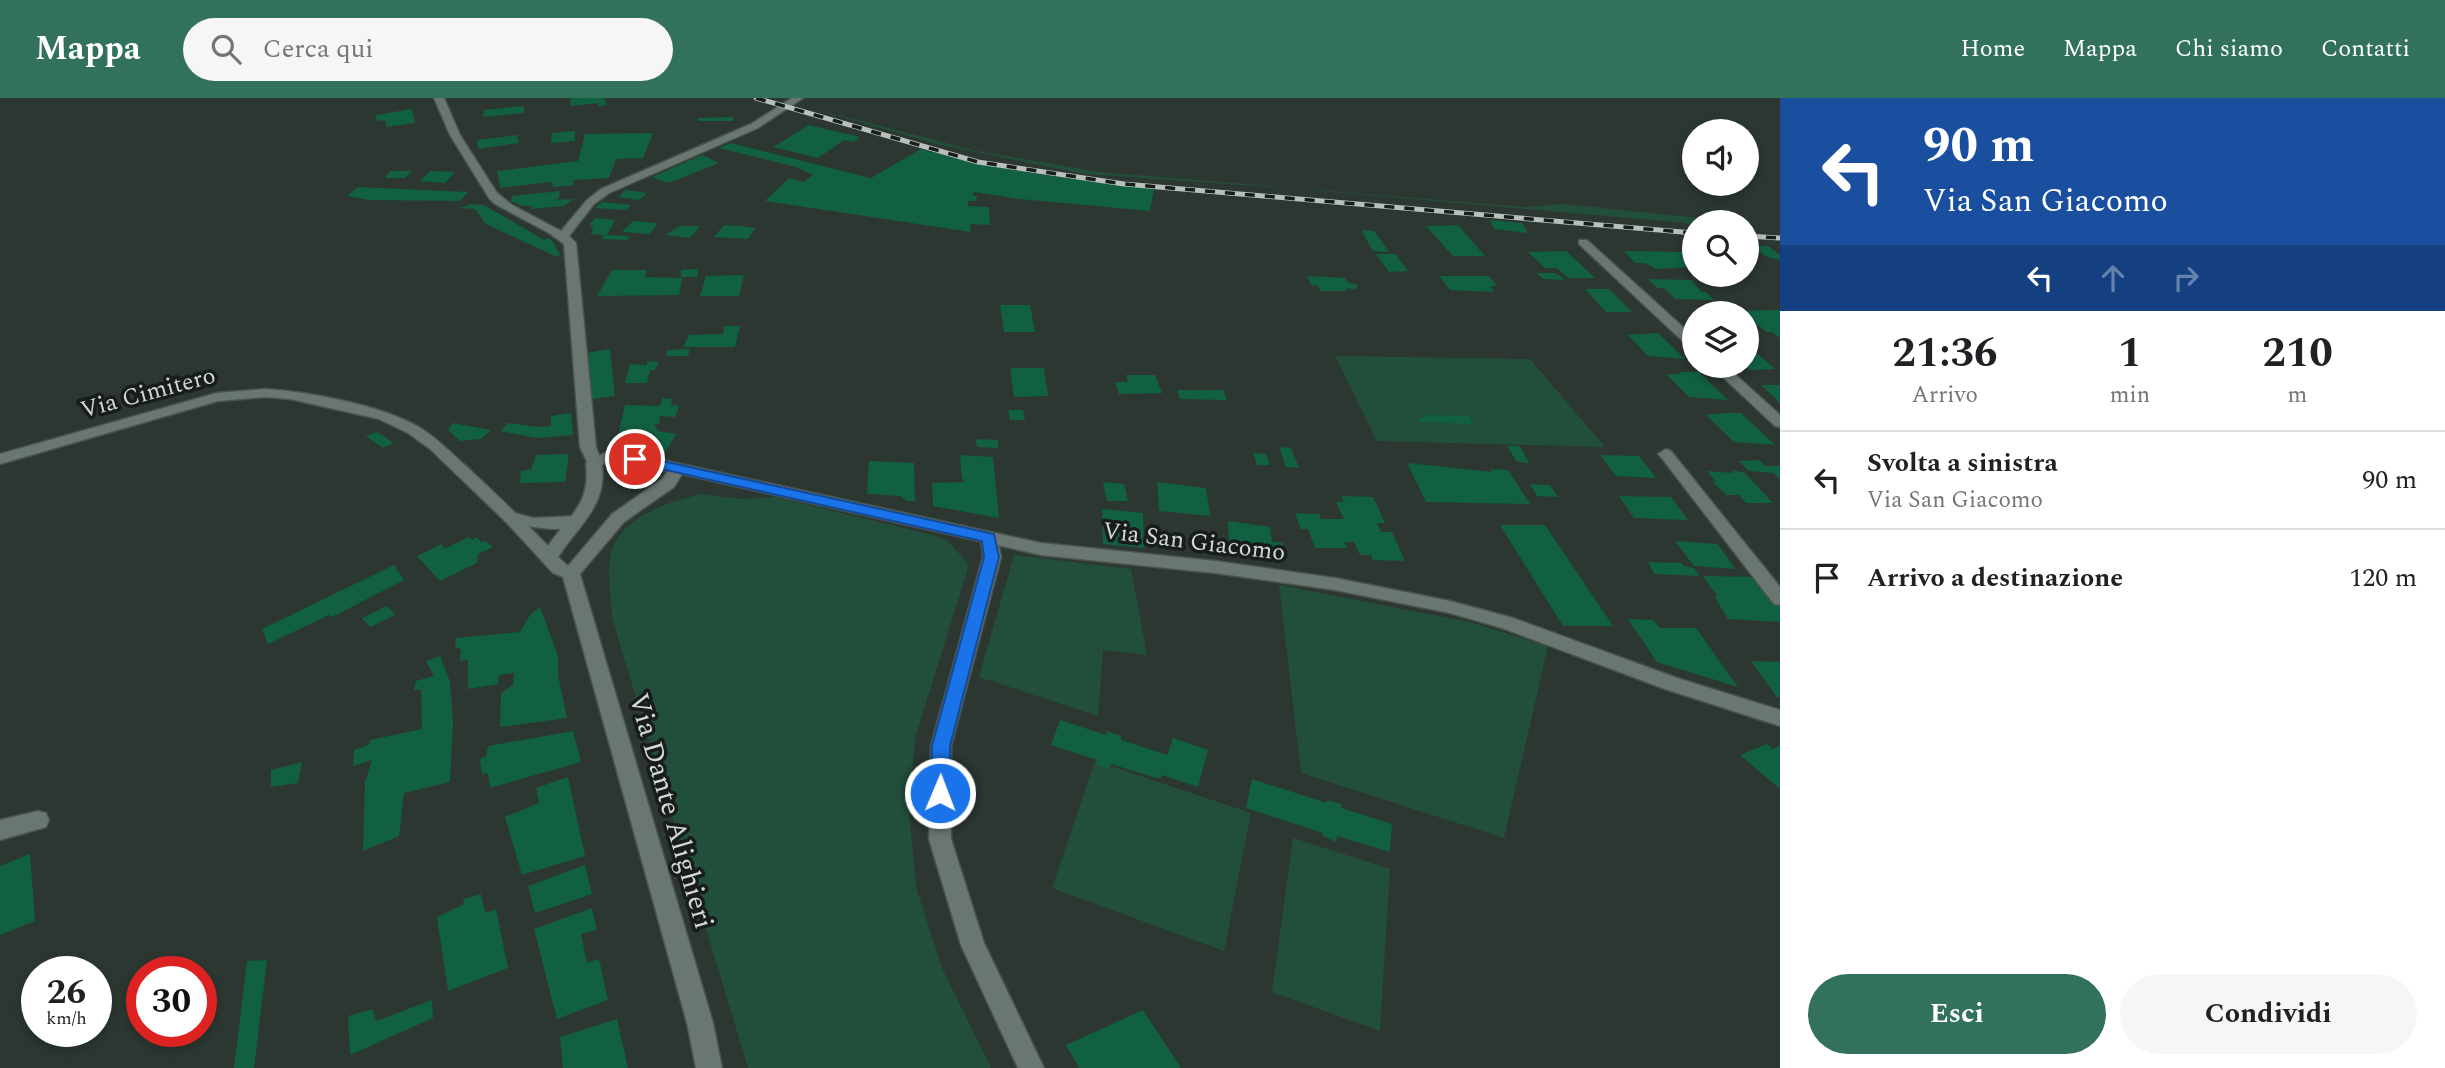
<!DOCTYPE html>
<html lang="it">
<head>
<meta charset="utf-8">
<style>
  :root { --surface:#fff; --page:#f6f6f6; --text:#202124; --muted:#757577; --line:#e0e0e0; --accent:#33725a }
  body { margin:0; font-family:Spectral,serif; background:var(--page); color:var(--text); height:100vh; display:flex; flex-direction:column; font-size:26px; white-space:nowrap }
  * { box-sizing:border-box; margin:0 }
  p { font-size:23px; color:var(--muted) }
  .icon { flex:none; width:38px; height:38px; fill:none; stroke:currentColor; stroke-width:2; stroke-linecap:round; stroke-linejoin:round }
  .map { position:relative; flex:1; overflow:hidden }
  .panel { display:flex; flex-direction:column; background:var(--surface); width:665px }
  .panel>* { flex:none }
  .top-card { background:#1a4fa0; color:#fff; overflow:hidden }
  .controls { position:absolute; left:1682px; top:21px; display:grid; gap:14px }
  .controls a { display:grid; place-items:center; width:77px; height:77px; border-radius:50%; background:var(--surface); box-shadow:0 4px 10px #0003; font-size:35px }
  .speed { position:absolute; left:21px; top:858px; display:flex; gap:14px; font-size:35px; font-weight:700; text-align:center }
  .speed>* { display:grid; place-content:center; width:91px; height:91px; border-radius:50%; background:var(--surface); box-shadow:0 4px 10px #0003; line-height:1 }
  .speed small { font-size:18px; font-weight:400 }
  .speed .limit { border:10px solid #d22; background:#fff; color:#111 }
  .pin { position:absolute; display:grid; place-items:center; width:60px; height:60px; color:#fff; margin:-30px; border:4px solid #fff; border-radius:50%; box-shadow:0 2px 7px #0007 }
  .me { position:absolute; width:77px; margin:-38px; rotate:1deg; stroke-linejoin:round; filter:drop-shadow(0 0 5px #0008) }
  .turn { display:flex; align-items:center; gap:24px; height:147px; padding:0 28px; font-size:32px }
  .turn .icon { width:91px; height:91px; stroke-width:2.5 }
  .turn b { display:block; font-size:49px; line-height:60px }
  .lanes { display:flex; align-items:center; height:66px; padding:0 28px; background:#0003; justify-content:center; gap:35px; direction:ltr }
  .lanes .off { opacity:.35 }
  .eta { display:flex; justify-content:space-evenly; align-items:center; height:119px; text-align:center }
  .eta b { font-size:42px; font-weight:700; line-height:49px }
  .button { display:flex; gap:14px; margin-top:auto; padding:14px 28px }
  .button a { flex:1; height:80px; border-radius:42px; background:var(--accent); color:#fff; font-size:28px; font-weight:700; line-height:80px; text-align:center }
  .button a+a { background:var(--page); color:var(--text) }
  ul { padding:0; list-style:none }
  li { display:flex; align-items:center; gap:21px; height:98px; padding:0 28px; border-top:2px solid var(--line) }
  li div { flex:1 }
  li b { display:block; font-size:26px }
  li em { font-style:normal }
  header { display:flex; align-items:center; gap:42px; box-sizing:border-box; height:98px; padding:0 35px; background:var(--accent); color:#fff }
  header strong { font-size:33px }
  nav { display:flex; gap:38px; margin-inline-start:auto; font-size:24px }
  .search { width:490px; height:63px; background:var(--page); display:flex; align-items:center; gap:18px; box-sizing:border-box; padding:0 24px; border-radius:38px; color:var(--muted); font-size:26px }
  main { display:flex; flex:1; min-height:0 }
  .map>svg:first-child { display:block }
</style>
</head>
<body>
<header>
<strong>Mappa</strong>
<div class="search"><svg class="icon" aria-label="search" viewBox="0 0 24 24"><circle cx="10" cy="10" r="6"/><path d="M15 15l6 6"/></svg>Cerca qui</div>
<nav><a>Home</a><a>Mappa</a><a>Chi siamo</a><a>Contatti</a></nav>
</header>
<main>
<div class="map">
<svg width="1780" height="970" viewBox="0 0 1780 970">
  <rect width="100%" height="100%" fill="#2c3731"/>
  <g fill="#224f3b">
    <path d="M 803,8 L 977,53 L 1098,74 L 1523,109 L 1564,106 L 1737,124 L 1694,124 L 1694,130 L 1686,125 L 1287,90 L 1085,76 L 940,47 Z"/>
    <path d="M 1335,258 L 1530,261 L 1605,349 L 1377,343 Z"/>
    <path d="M 702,396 L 739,401 L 776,399 L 937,438 L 948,443 L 969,467 L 915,640 L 909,713 L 916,789 L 942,870 L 991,970 L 748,970 L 612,520 C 612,504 606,470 611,455 C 622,417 669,404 702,396 Z"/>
    <path d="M 1014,457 L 1131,471 L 1147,557 L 1103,552 L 1098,618 L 979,579 Z"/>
    <path d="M 1279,487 L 1469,524 L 1548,548 L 1504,740 L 1301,675 Z"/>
    <path d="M 1095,663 L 1251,715 L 1224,853 L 1052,790 Z"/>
    <path d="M 1293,740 L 1390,771 L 1380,933 L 1272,894 Z"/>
  </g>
  <g fill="#116042">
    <path d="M 570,0 L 604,0 L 607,7 L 598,8 L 599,5 L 571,8 Z"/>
    <path d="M 524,8 L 524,15 L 483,19 L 484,12 Z"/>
    <path d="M 412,11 L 415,25 L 387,29 L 385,22 L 376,23 L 376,17 Z"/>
    <path d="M 733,19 L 733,23 L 698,23 L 698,20 Z"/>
    <path d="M 809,27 L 860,39 L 853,44 L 844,42 L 818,60 L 773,49 Z"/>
    <path d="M 575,33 L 575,43 L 551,45 L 552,35 Z"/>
    <path d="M 653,35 L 643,60 L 616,61 L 609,80 L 573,82 L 574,87 L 553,89 L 552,84 L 500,90 L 497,73 L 578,63 L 585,36 Z"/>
    <path d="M 517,37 L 519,45 L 478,51 L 477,42 Z"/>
    <path d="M 731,45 L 871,80 L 921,51 L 985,67 L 1044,77 L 1154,91 L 1150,113 L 1020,101 L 974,94 L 972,97 L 977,98 L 976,103 L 968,103 L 968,108 L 989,109 L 990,127 L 970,126 L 971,134 L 765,103 L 789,80 L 803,84 L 813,77 L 796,69 L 719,50 Z"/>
    <path d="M 702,57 L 719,65 L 671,84 L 665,84 L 652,79 Z"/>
    <path d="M 390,73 L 412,73 L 405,80 L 385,80 Z"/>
    <path d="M 430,73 L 455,74 L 445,85 L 420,83 Z"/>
    <path d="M 358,89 L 468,94 L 460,103 L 369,102 L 347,98 Z"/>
    <path d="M 626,92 L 647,95 L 639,102 L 618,99 Z"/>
    <path d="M 560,93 L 559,100 L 555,102 L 574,101 L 564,108 L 531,111 L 532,108 L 523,108 L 511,103 L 512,98 Z"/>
    <path d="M 602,104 L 631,107 L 626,112 L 595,110 Z"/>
    <path d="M 472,106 L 484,107 L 544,142 L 548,140 L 554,145 L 560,157 L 557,159 L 486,126 L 475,111 L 460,110 Z"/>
    <path d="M 596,120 L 615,122 L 607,137 L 629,138 L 628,142 L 601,141 L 605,137 L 590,136 L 593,133 L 590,125 Z"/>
    <path d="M 1490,122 L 1522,125 L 1528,135 L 1494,131 Z"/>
    <path d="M 633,123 L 658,125 L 650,136 L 622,134 Z"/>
    <path d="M 724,127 L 741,128 L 755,130 L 748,141 L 714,139 Z"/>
    <path d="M 1458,127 L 1485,158 L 1453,158 L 1426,128 Z"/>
    <path d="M 680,128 L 700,128 L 690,140 L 665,137 Z"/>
    <path d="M 1361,132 L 1374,133 L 1389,154 L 1373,153 Z"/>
    <path d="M 1746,147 L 1768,148 L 1780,157 L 1780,162 L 1765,158 L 1758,152 L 1748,152 Z"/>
    <path d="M 1566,153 L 1595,180 L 1568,180 L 1557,170 L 1545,170 L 1528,154 Z"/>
    <path d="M 1624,153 L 1682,154 L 1694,169 L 1656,171 L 1645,165 L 1635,165 Z"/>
    <path d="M 1376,156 L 1395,156 L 1408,173 L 1389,174 Z"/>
    <path d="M 698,171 L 697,179 L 681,179 L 681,172 Z"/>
    <path d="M 612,172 L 647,172 L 645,179 L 682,180 L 679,197 L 597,198 Z"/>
    <path d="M 1536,175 L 1555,175 L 1566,182 L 1543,181 Z"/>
    <path d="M 744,177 L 739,198 L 700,198 L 706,178 Z"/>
    <path d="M 1307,178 L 1345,180 L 1347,184 L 1358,187 L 1355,192 L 1348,190 L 1346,193 L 1320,193 L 1318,188 L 1311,187 Z"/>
    <path d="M 1439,178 L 1489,178 L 1497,188 L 1490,188 L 1494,194 L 1450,192 Z"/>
    <path d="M 1648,181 L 1692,182 L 1701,194 L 1706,194 L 1714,202 L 1675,201 L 1664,190 L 1657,190 Z"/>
    <path d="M 1585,191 L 1609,191 L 1632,214 L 1606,214 Z"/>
    <path d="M 1000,207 L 1030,207 L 1035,234 L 1004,234 Z"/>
    <path d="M 1780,212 L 1780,240 L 1772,234 L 1766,234 L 1751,221 L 1746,221 L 1746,215 L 1728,215 L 1728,213 Z"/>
    <path d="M 724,228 L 740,228 L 735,249 L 683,249 L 689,237 L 723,236 Z"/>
    <path d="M 1658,235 L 1685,261 L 1648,258 L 1628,237 Z"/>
    <path d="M 1746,249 L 1750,249 L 1775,271 L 1750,272 L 1746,269 Z"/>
    <path d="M 610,251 L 615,298 L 592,301 L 585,255 Z"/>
    <path d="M 690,251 L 688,258 L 666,258 L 667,252 Z"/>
    <path d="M 647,263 L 659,264 L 655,272 L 650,272 L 647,285 L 625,285 L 630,266 L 647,267 Z"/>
    <path d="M 1010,270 L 1044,270 L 1048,298 L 1014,299 Z"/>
    <path d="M 1678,274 L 1699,274 L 1728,302 L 1689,299 L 1666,276 L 1680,276 Z"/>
    <path d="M 1126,277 L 1155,277 L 1162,295 L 1119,296 L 1115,284 L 1128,284 Z"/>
    <path d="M 1761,287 L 1780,287 L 1780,305 Z"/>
    <path d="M 1177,292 L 1223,292 L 1227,302 L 1180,301 Z"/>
    <path d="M 663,300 L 672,301 L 671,307 L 679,308 L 675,319 L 660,318 L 659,326 L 654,326 L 658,333 L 676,336 L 665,355 L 616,346 L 625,307 L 659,308 Z"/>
    <path d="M 1008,312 L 1023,312 L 1025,322 L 1010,322 Z"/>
    <path d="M 571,315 L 573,337 L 537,340 L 500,333 L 508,325 L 538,329 L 551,328 L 551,318 Z"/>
    <path d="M 1724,315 L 1741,315 L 1775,347 L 1734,344 L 1706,317 Z"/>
    <path d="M 1423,317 L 1469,318 L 1473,326 L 1421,324 L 1419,320 L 1425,320 Z"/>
    <path d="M 453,325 L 491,332 L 481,341 L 460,343 L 448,332 Z"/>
    <path d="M 376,334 L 383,337 L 393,345 L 383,350 L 366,338 Z"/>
    <path d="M 975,341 L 998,342 L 998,350 L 977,349 Z"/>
    <path d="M 1507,348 L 1520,348 L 1529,365 L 1517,364 Z"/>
    <path d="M 1279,349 L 1291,350 L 1299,370 L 1286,369 Z"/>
    <path d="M 1253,355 L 1266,356 L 1270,367 L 1257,367 Z"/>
    <path d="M 569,356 L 565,384 L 520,385 L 521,373 L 531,371 L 536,357 Z"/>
    <path d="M 960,357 L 993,359 L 999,420 L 933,408 L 932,385 L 965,384 L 962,380 Z"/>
    <path d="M 1600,357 L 1639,358 L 1656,380 L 1616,378 Z"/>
    <path d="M 1759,362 L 1765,368 L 1780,368 L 1780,381 L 1773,375 L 1749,373 L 1739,363 Z"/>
    <path d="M 869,363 L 914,365 L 915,403 L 907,403 L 900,398 L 867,396 Z"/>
    <path d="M 1407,365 L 1492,374 L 1490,371 L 1508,372 L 1530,406 L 1426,404 Z"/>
    <path d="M 1733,372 L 1745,375 L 1773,405 L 1746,405 L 1739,397 L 1726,397 L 1712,383 L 1716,384 L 1707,373 L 1733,375 Z"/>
    <path d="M 1103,384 L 1124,386 L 1128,403 L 1107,403 Z"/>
    <path d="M 1157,384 L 1206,390 L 1210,418 L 1159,413 Z"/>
    <path d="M 1530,386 L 1550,387 L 1558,399 L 1537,398 Z"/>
    <path d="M 1341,398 L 1373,399 L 1385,425 L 1377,425 L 1381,434 L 1392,434 L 1405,463 L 1373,462 L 1371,457 L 1360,457 L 1354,444 L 1344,444 L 1347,450 L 1315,450 L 1308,431 L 1301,431 L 1295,415 L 1319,416 L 1321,421 L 1344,421 L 1336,404 L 1344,404 Z"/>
    <path d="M 1619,398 L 1671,399 L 1688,422 L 1634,420 Z"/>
    <path d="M 1102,411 L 1143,415 L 1144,450 L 1103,446 Z"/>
    <path d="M 1228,423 L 1270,429 L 1272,444 L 1283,445 L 1284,464 L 1229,457 Z"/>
    <path d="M 1500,427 L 1545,427 L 1613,528 L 1563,528 Z"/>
    <path d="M 469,439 L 473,442 L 477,439 L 481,444 L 485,443 L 493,449 L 478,456 L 477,465 L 440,483 L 417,458 L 442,446 L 444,451 Z"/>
    <path d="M 1675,443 L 1718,446 L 1735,471 L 1694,468 Z"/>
    <path d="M 1648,464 L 1682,465 L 1684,468 L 1694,470 L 1699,478 L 1654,476 Z"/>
    <path d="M 394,467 L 404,482 L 332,519 L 329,517 L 268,546 L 262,531 Z"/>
    <path d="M 1703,478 L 1758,479 L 1780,506 L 1780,524 L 1728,521 L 1714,498 L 1718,499 Z"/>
    <path d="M 387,508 L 395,517 L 370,529 L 362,520 Z"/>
    <path d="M 540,509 L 558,558 L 558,577 L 567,620 L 500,629 L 501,595 L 513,587 L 514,575 L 499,577 L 498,586 L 468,591 L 468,562 L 460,563 L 461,551 L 455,550 L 456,540 L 520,534 L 530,517 Z"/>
    <path d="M 1628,521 L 1653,522 L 1660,530 L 1696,530 L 1738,589 L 1657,564 Z"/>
    <path d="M 440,558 L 450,584 L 453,624 L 450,684 L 404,695 L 399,738 L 363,753 L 365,684 L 372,662 L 353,668 L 354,652 L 369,647 L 370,642 L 422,631 L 421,592 L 414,592 L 416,583 L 434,578 L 426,563 Z"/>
    <path d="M 1751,563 L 1780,564 L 1780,599 L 1777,599 Z"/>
    <path d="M 1060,622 L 1106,637 L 1107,633 L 1121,638 L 1121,642 L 1167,657 L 1173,640 L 1208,652 L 1198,689 L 1162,677 L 1160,681 L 1111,666 L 1109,671 L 1096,666 L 1097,662 L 1051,647 Z"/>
    <path d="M 573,633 L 581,664 L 490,690 L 488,675 L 482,676 L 480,661 L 486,658 L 488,648 Z"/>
    <path d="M 1767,646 L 1773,651 L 1780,647 L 1780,691 L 1740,657 Z"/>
    <path d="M 302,664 L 298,685 L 271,689 L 271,672 Z"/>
    <path d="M 568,679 L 585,758 L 522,777 L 505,719 L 539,705 L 536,690 Z"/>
    <path d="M 1252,681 L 1327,705 L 1327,702 L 1341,706 L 1341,710 L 1392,726 L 1390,754 L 1337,738 L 1336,744 L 1323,738 L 1323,735 L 1246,710 Z"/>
    <path d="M 30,756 L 35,823 L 0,837 L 0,768 Z"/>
    <path d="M 585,767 L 592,796 L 535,815 L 528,788 Z"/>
    <path d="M 481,796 L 485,815 L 496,811 L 508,870 L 448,893 L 437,819 L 464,806 L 463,801 Z"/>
    <path d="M 592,810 L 597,832 L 581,836 L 587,865 L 599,861 L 608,902 L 557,921 L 534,831 Z"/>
    <path d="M 267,862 L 254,970 L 234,970 L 247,863 Z"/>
    <path d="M 432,902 L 433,920 L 350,957 L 348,918 L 373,911 L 376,923 Z"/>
    <path d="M 1143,912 L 1181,970 L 1079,970 L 1066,947 Z"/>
    <path d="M 617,921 L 628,970 L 563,970 L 560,939 Z"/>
  </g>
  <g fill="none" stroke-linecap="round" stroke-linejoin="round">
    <defs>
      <g id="street">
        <path d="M 434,0 L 444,0 L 460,37 L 497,95 L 512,107 L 561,133 L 587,102 L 601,91 L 751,26 L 792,0 L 803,0 L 758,30 L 609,95 L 594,106 L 569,138 L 576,145 L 596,349 L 602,365 L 599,368 L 589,368 L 580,349 L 564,146 L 549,135 L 495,106 L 489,100 L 450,37 Z"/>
        <path d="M 1579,142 L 1587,142 L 1694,239 L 1694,250 L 1689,249 L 1579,146 Z"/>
        <path d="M 1711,268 L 1726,268 L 1780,317 L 1780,329 L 1775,328 Z"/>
        <path d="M 1666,351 L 1671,353 L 1780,489 L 1780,507 L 1774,506 L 1661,359 L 1658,356 Z"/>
        <path d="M 511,414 L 533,420 L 577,418 L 585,423 C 572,438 523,428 505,423 L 503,419 Z"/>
        <path d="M 989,434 L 997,440 L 1001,459 L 951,648 L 951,741 L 984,845 L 1044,970 L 1018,970 L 961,847 L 929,741 L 931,648 L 983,459 L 981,440 Z"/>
        <path d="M 38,713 L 46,715 L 49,722 L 46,729 L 0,742 L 0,722 Z"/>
      </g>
      <path id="secondary" d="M 266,291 C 310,294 379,307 417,328 C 436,339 451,355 467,369 C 495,395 522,421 548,448 C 569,417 591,407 586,365 L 612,351 L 1041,445 L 1215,463 L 1335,480 L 1450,503 L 1513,520 L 1677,580 L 1780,612 L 1780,628 L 1665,591 L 1502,530 L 1450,515 L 1335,492 L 1215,475 L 1041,457 L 682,376 L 674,389 L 624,424 L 580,476 L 713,925 L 722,970 L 696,970 L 687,925 L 563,479 L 553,475 L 505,423 L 430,351 L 408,335 L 379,321 L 290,301 L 266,299 L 218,303 L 0,366 L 0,356 L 217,295 ZM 614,361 L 668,373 L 662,381 L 612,416 L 568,468 L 558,459 C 578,428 607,408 602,367 Z"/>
    </defs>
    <use href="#street" stroke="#49534e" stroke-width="3"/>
    <use href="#secondary" stroke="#49534e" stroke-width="3"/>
    <use href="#street" fill="#6a7770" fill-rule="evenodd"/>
    <use href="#secondary" fill="#6a7770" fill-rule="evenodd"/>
    <defs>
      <g id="rail">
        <path d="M 756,0 L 978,64 L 1124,86 L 1694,135"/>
        <path d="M 1746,138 L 1780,140"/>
      </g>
    </defs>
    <use href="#rail" stroke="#b8c0bc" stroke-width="5"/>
    <use href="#rail" stroke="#181d1b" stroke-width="3.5" stroke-dasharray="10" stroke-linecap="butt"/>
  </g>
  <path fill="#1a73e8" stroke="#114b97" stroke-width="2" d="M 635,357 L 994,436 L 999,459 L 950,648 L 950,695 L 947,701 L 940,703 L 934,701 L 931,695 L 932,648 L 984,459 L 982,443 L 630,364 L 630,358 Z"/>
  <g text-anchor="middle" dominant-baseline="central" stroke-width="7" stroke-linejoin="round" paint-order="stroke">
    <g font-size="24" fill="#d2d9d5" stroke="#181d1b">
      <text transform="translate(148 295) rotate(-15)">Via Cimitero</text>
      <text transform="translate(1194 444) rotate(7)">Via San Giacomo</text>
    </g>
    <g font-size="28" fill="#d2d9d5" stroke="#181d1b">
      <text transform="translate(671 713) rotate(74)">Via Dante Alighieri</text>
    </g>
  </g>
</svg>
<div class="controls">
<a><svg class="icon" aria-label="sound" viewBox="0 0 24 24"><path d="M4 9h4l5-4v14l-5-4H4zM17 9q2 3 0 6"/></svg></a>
<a><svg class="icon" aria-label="search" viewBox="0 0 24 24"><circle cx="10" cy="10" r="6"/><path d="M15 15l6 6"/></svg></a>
<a><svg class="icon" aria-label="layers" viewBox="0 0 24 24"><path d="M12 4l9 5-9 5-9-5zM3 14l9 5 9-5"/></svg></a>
</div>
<div class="speed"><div>26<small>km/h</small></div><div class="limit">30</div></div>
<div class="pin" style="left:635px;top:361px;background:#d93025"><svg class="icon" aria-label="arrive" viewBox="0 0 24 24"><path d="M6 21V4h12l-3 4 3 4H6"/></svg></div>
<svg class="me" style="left:940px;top:695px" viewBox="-20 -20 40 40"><circle r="17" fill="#1a73e8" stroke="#fff" stroke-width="3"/><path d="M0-11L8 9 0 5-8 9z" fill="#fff"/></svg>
</div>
<section class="panel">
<div class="top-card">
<div class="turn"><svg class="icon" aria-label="left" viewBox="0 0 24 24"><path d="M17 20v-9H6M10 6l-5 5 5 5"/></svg><div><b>90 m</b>Via San Giacomo</div></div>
<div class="lanes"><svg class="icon" aria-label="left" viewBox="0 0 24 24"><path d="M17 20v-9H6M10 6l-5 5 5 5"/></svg><svg class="icon off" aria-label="ahead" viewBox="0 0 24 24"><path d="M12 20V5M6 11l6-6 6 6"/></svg><svg class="icon off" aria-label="right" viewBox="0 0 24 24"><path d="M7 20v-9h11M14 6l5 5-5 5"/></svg></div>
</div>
<div class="eta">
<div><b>21:36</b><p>Arrivo</p></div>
<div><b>1</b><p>min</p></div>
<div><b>210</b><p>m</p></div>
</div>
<ul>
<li><svg class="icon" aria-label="left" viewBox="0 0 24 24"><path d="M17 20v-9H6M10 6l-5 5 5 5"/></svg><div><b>Svolta a sinistra</b><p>Via San Giacomo</p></div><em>90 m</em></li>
<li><svg class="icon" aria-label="arrive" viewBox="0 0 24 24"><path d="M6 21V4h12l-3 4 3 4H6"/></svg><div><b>Arrivo a destinazione</b></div><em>120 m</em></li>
</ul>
<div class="button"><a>Esci</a><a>Condividi</a></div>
</section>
</main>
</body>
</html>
